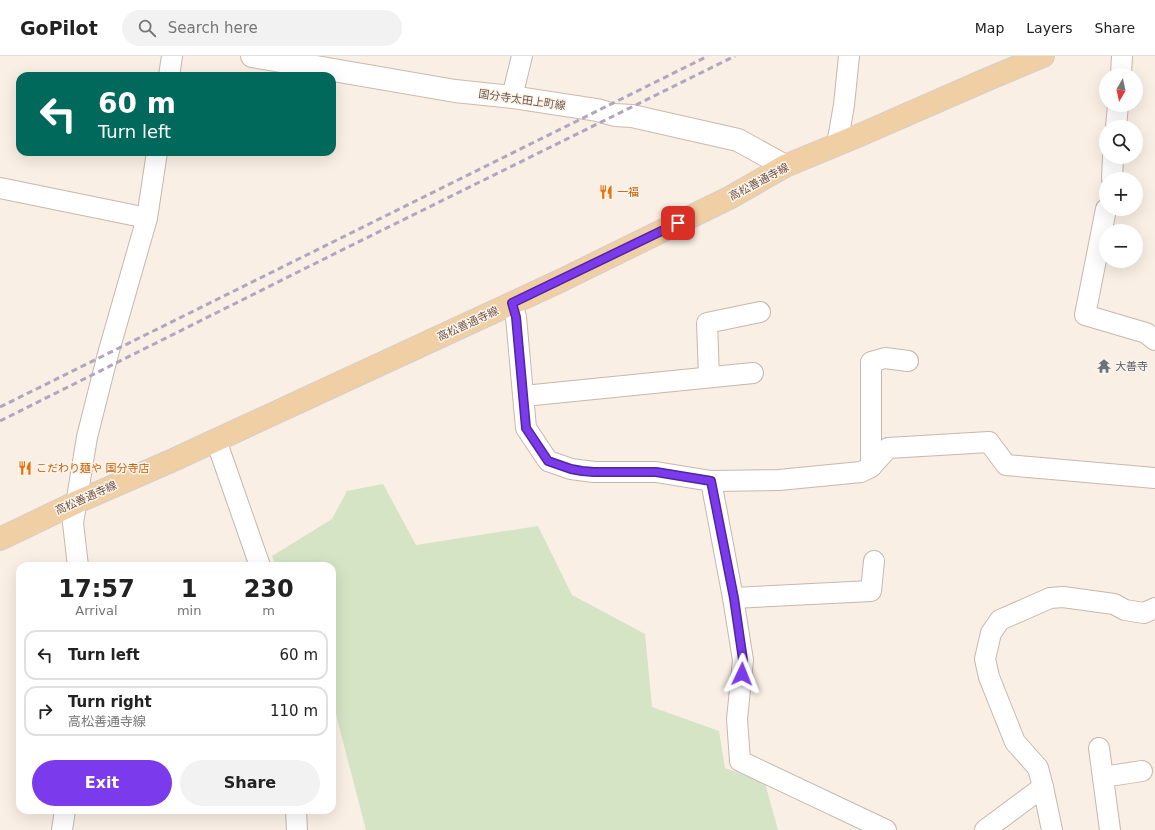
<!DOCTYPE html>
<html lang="en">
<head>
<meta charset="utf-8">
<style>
  :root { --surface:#fff; --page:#f2f2f2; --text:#222; --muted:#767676; --line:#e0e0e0; --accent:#7c3aed }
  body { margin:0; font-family:"DejaVu Sans","Noto Sans JP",sans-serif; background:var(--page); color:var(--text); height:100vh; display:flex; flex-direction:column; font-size:15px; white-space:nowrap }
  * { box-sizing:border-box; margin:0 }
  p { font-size:13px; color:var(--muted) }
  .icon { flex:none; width:22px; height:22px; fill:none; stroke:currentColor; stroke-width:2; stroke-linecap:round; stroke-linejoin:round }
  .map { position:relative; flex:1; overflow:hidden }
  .drawer { position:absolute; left:16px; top:506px; width:320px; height:252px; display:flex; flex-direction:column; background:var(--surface); border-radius:12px; box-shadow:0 4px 16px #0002 }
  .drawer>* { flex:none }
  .top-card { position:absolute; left:16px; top:16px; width:320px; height:84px; border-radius:12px; box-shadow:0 4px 16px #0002; background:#00695c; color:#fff; overflow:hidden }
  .needle { width:26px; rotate:189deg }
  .buttons { position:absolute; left:1099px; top:12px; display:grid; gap:8px }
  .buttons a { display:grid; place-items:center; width:44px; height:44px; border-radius:50%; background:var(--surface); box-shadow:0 4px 16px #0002; font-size:20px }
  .pin { position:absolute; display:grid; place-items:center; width:34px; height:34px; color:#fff; margin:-17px; border-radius:8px; box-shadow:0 2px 6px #0006 }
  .me { position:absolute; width:44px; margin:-22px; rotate:2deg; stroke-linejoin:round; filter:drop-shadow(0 0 3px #0008) }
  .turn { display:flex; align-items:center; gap:14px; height:84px; padding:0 16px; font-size:18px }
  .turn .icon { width:52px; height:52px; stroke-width:2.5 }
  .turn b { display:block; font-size:28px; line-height:34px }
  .eta { display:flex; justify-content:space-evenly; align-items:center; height:68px; text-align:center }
  .eta b { font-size:24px; font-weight:600; line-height:28px }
  .primary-button { display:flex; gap:8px; margin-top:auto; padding:8px 16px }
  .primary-button a { flex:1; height:46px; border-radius:24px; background:var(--accent); color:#fff; font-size:16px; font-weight:600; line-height:46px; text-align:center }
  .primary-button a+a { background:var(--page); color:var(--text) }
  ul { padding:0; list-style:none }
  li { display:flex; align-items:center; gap:12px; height:50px; margin:0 8px 6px; padding:0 8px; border:2px solid var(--line); border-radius:12px }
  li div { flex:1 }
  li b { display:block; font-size:15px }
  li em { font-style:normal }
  header { display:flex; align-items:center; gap:24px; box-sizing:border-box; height:56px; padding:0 20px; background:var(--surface); border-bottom:1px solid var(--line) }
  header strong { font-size:19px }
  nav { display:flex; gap:22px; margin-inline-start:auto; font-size:14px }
  .search { width:280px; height:36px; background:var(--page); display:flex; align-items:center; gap:10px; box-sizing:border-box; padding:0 14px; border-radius:22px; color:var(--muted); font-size:15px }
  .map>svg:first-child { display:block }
</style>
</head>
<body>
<header>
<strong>GoPilot</strong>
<div class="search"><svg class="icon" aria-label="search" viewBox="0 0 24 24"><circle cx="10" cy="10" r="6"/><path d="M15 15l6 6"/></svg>Search here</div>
<nav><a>Map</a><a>Layers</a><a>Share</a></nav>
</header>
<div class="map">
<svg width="1155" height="774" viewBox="0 0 1155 774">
  <rect width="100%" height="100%" fill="#f9efe4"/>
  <path fill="#d4e4c5" d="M 383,428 L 416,489 L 538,470 L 572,539 L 645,578 L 652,651 L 719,675 L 725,712 L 765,727 L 778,774 L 366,774 L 332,643 L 332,510 L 276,510 L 272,500 L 332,463 L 347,435 Z"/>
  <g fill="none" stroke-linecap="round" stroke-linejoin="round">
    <defs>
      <g id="minor">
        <path d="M 1121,19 L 1122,0"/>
        <path d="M 169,20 L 172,0"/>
        <path d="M 512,41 L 522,0"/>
        <path d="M 1116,71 L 1118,49"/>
        <path d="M 837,89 L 844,49 L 849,0"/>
        <path d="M 1112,123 L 1113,101"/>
        <path d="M 0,132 L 147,162"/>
        <path d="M 1106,153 L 1085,259 L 1146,277 L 1155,284"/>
        <path d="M 512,247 L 516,261 L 526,372 L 548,405 L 571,413 L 594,416 L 656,416 L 711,425 L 733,542 L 743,604 L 737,663 L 740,705 L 886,774"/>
        <path d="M 709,321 L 707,267 L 760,256"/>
        <path d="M 524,340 L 753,317"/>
        <path d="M 216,384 L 260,510"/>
        <path d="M 871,411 L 871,306 L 885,302 L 908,305"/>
        <path d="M 711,425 L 779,424 L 861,416 L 871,411 L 888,392 L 989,386 L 1006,409 L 1155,422"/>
        <path d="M 78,510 L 73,467 L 87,381 L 108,298 L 147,162 L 157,96"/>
        <path d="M 733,542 L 871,535 L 874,505"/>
        <path d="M 1099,692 L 1110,774"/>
        <path d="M 1103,721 L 1142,715"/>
        <path d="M 296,754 L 297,774"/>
        <path d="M 62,774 L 65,754"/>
        <path d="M 985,774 L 1043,731"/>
        <path d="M 1052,774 L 1043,731 L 1038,712 L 1015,686 L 989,621 L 985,603 L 991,577 L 1000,564 L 1050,542 L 1063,541 L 1114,548 L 1125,554 L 1144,557 L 1155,552"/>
      </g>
      <path id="secondary" d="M 252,0 L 455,35 L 512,41 L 597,54 L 615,59 L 632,60 L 738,84 L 785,110"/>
      <path id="primary" d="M 0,483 L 77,446 L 171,405 L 558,226 L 731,141 L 785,110 L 860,79 L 988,23 L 1043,0"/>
    </defs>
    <use href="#minor" stroke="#c8b7ac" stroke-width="22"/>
    <use href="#secondary" stroke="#cdb9ad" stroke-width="24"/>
    <use href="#primary" stroke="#d4cdca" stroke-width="24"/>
    <use href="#minor" stroke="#fff" stroke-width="20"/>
    <use href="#secondary" stroke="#fff" stroke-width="22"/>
    <use href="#primary" stroke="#f0cfa4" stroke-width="22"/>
    <g stroke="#b2a5c0" stroke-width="3" stroke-dasharray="6 4" stroke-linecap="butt">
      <path d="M 0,351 L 708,0"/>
      <path d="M 0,365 L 338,196 L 735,0"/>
    </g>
  </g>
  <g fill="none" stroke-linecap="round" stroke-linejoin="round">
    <defs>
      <path id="route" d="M 678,167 L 512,247 L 516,261 L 526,372 L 548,405 L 571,413 L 582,415 L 594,416 L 656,416 L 711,425 L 734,542 L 743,604 L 742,618"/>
    </defs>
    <use href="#route" stroke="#51269a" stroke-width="10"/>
    <use href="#route" stroke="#7c3aed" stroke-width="7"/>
  </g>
  <defs>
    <symbol id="restaurant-bare" viewBox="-9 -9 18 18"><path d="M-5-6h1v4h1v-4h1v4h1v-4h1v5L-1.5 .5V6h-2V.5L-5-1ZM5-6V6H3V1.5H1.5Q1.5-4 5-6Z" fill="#e8710a" stroke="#fcf4ea" stroke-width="2.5" paint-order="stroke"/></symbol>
    <symbol id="temple-bare" viewBox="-9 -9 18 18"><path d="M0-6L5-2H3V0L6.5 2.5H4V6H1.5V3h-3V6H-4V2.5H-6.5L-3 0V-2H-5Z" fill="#6b7280" stroke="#fcf4ea" stroke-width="2.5" paint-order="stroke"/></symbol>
  </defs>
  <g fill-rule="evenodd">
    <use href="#restaurant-bare" x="596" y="126" width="20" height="20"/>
    <use href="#temple-bare" x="1094" y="300" width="20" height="20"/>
    <use href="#restaurant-bare" x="15" y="402" width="20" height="20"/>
  </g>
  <g text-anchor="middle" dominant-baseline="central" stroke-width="3" stroke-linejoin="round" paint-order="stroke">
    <g font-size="11" fill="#6e574d" stroke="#fcf4ea">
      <text transform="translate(522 44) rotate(8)">国分寺太田上町線</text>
      <text transform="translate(759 126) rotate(-28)">高松善通寺線</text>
      <text transform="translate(468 268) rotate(-25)">高松善通寺線</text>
      <text transform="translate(86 442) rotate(-24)">高松善通寺線</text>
    </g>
    <g font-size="11" fill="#c56008" stroke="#fcf4ea" text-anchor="start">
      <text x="617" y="136">一福</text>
      <text x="36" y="412">こだわり麺や 国分寺店</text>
    </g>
    <g font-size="11" fill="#5b616d" stroke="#fcf4ea" text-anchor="start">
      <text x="1115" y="310">大善寺</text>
    </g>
  </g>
</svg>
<div class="buttons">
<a><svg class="needle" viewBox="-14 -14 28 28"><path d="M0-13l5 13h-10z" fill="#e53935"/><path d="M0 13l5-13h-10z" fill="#767676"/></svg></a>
<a><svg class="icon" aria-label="search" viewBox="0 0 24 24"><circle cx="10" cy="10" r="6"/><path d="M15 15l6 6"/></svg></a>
<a>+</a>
<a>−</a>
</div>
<div class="pin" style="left:678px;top:167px;background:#d93025"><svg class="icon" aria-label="arrive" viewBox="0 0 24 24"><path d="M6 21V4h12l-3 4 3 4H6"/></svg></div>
<svg class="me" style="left:742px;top:618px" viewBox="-20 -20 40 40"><path d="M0-17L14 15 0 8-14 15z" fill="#7c3aed" stroke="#fff" stroke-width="4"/></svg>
<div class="top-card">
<div class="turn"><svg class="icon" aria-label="left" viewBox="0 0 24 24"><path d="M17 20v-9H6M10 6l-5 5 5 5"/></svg><div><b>60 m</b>Turn left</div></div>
</div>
<section class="drawer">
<div class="eta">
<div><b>17:57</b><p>Arrival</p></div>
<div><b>1</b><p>min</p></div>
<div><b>230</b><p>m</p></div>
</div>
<ul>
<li><svg class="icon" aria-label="left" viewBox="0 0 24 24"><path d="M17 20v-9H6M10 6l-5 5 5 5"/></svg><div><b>Turn left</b></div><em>60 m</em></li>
<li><svg class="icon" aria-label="right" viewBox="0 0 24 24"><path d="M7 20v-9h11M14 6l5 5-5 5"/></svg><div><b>Turn right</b><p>高松善通寺線</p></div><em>110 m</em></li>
</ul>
<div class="primary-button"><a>Exit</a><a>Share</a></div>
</section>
</div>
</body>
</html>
